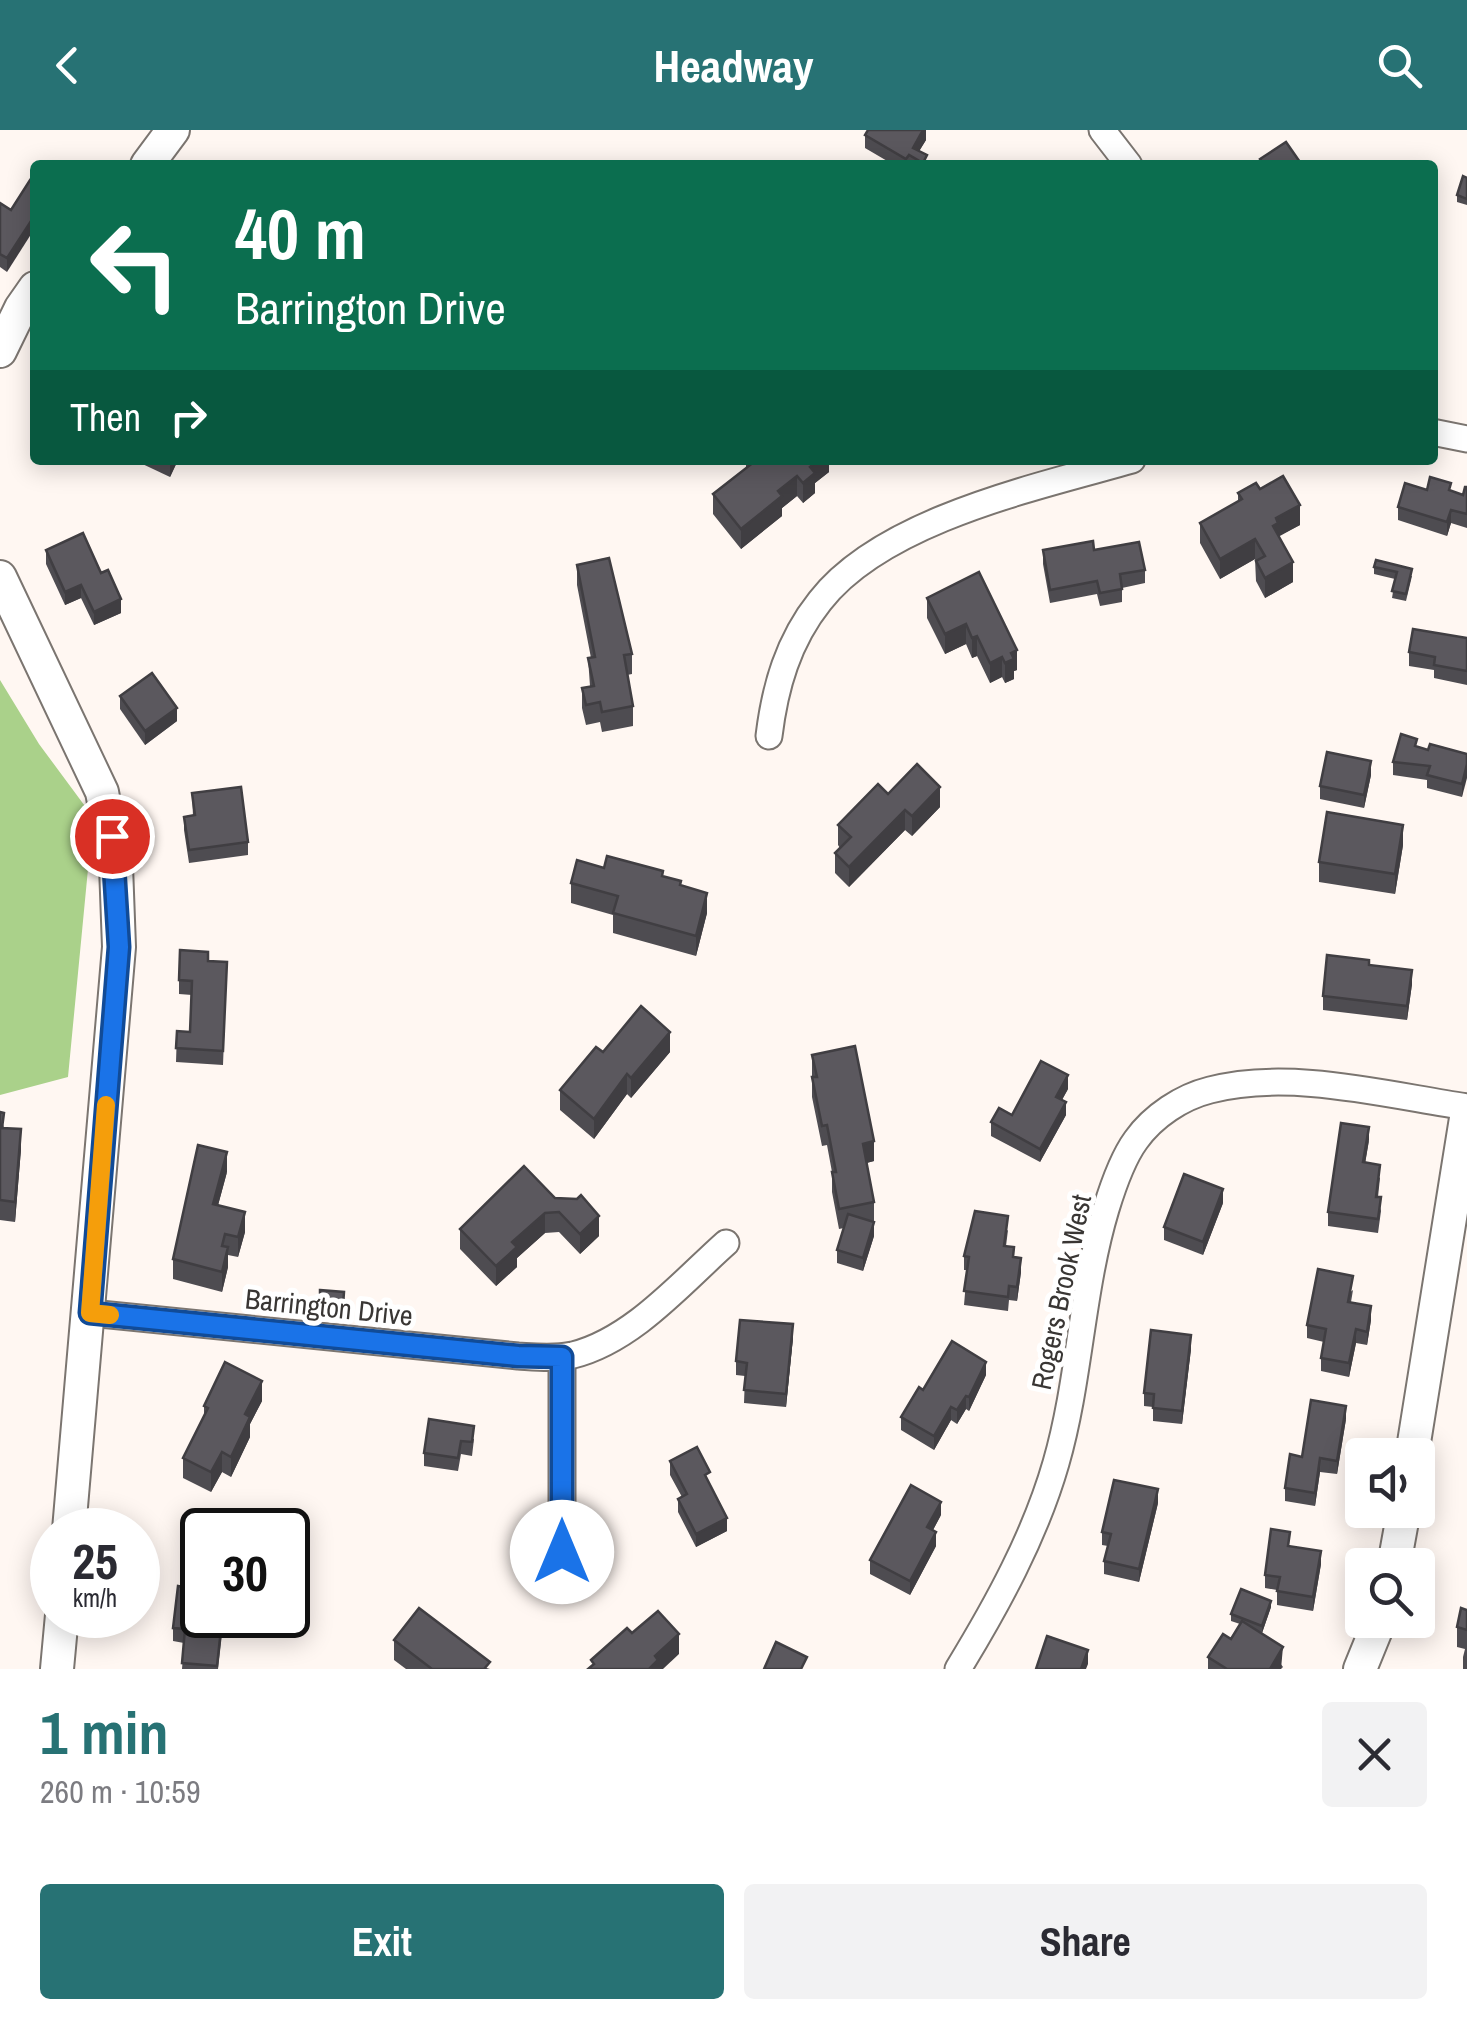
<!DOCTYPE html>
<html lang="en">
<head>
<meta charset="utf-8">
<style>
  :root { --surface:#fff; --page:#f2f2f3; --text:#2b2b33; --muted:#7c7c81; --accent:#277274 }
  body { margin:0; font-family:"Archivo Narrow",sans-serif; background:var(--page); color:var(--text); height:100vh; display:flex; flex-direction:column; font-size:38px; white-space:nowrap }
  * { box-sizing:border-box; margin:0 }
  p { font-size:32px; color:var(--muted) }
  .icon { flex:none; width:55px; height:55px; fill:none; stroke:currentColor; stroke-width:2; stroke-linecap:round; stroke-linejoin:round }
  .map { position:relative; height:1539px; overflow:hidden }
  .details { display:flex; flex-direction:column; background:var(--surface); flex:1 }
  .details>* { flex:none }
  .guide { position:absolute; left:30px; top:30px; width:1408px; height:305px; border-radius:10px; box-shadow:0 5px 25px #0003; background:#0b6e4f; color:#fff; overflow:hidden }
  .controls { position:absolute; left:1345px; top:1308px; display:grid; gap:20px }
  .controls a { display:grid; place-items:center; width:90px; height:90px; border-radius:10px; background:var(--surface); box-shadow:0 5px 25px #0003; font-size:50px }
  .speed { position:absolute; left:30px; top:1378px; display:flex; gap:20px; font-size:50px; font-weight:700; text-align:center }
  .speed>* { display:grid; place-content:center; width:130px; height:130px; border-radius:50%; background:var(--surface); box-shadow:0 5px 25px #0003; line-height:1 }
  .speed small { font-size:25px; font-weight:400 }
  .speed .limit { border:5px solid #111; border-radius:15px; background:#fff; color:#111 }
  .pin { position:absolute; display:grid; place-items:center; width:85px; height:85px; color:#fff; margin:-42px; border:5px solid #fff; border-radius:50%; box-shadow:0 2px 10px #0007 }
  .me { position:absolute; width:110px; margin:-55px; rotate:0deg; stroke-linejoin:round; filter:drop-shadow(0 0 8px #0008) }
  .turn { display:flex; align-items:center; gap:35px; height:210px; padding:0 40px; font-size:45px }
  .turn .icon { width:130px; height:130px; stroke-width:2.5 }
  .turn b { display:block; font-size:70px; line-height:85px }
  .then { display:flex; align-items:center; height:95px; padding:0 40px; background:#0003; gap:20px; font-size:38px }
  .round { display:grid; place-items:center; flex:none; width:105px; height:105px; border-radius:10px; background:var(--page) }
  .overview { display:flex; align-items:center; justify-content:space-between; height:170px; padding:0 40px }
  h1 { font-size:60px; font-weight:800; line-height:75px; color:var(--accent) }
  .button { display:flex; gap:20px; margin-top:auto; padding:20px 40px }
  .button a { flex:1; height:115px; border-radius:10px; background:var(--accent); color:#fff; font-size:40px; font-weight:800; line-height:115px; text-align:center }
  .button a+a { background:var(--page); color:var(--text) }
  header { display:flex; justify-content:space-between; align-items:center; height:130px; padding:0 40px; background:var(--accent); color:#fff; font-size:45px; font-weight:800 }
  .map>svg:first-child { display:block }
</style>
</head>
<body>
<header><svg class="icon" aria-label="back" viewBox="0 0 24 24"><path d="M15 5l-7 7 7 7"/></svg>Headway<svg class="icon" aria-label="search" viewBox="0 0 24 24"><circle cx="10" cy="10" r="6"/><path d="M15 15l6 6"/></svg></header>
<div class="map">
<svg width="1467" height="1539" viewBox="0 0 1467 1539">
  <rect width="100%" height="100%" fill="#fff7f2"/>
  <path fill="#aad18a" d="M 0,550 L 39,614 L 93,687 L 68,947 L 0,965 Z"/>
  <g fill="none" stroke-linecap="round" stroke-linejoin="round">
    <defs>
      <g id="minor">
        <path d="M 1102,0 L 1129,35"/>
        <path d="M 1432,302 L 1467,309"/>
        <path d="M 769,606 C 775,557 788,511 820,471 C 883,390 1037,357 1132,330"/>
        <path d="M 90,1183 L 518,1226 C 536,1227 555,1229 573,1225 C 633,1210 682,1152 726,1113"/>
        <path d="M 562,1227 L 562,1422"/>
        <path d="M 958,1539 C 997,1475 1035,1406 1056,1333 C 1080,1250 1081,1162 1106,1079 C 1113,1056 1122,1029 1136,1010 C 1153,986 1182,967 1210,960 C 1289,939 1387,965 1467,977"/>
      </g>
      <g id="tertiary">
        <path d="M 147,35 L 173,0"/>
        <path d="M 0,221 L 21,178 L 35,158"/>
        <path d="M 0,447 L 102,662 L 116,736 L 119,817 L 69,1400"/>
        <path d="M 1412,1325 L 1467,982"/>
        <path d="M 1394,1435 L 1404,1380"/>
        <path d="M 57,1539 L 62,1485"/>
        <path d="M 1360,1539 L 1380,1490"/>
      </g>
    </defs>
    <use href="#minor" stroke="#7b7570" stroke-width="29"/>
    <use href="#tertiary" stroke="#7b7570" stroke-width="36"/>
    <use href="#minor" stroke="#fff" stroke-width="25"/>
    <use href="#tertiary" stroke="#fff" stroke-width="32"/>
  </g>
  <g fill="#4e4c51">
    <path d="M 926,0 L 926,10 L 919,21 L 927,35 L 894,35 L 865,18 L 865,5 Z"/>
    <path d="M 1467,48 L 1467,75 L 1457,72 L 1457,65 Z"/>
    <path d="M 0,73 L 11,80 L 7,142 L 0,137 Z"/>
    <path d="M 134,330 L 178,330 L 170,347 Z"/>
    <path d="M 746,330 L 829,330 L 829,342 L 815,353 L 815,363 L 803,373 L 797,366 L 782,378 L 782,386 L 741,419 L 713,384 L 713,364 L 746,339 Z"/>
    <path d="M 1467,357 L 1467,398 L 1451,393 L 1447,406 L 1398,390 L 1398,377 L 1427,360 L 1451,361 L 1463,365 Z"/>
    <path d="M 1260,359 L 1300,395 L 1278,406 L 1293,452 L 1265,468 L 1256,451 L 1255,429 L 1220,449 L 1200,413 L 1200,393 L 1238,371 L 1238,363 Z"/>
    <path d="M 46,420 L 101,443 L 121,483 L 94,495 L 81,468 L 65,475 L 46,434 Z"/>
    <path d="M 1043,420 L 1094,420 L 1145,440 L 1145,453 L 1122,458 L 1122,472 L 1100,476 L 1097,464 L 1050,473 L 1043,434 Z"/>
    <path d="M 577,435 L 632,524 L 632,544 L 627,545 L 633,576 L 633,596 L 602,602 L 600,592 L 586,595 L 582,578 L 582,558 L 590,556 L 588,528 L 591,528 L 577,455 Z"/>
    <path d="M 1374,437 L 1412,446 L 1406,471 L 1392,468 L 1395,449 L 1374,444 Z"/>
    <path d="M 979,442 L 1017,540 L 1014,541 L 1014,549 L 1005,553 L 1002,547 L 990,553 L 977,526 L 972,528 L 966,514 L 945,524 L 927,488 L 927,468 Z"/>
    <path d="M 1467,508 L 1467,555 L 1434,548 L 1434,540 L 1409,536 L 1409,522 Z"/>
    <path d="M 120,566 L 177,591 L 145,615 L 120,579 Z"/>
    <path d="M 1417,617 L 1428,620 L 1467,624 L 1462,667 L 1427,658 L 1427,650 L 1393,645 L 1393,632 Z"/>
    <path d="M 1371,645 L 1364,678 L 1320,669 L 1320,656 Z"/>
    <path d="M 192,663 L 248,712 L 248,725 L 189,733 L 184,700 L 184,687 L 193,686 Z"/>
    <path d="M 888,664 L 940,677 L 912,706 L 905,700 L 849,757 L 835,743 L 835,723 L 840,718 L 838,715 L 838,695 Z"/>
    <path d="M 1403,715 L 1395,764 L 1319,752 L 1319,732 Z"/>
    <path d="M 604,738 L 663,746 L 681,756 L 707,783 L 696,826 L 613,803 L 613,785 L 571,773 L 571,753 Z"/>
    <path d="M 208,831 L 227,832 L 223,935 L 176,932 L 177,901 L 190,902 L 192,865 L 179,864 L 179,850 Z"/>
    <path d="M 1369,835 L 1412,854 L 1407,890 L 1323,880 L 1323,866 Z"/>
    <path d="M 603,922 L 670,922 L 631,968 L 627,964 L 594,1009 L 560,980 L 560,960 Z"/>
    <path d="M 812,925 L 874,1031 L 866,1033 L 874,1072 L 874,1106 L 863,1141 L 837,1133 L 837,1120 L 844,1098 L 839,1099 L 832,1062 L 832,1042 L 827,1015 L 822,1016 L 812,967 Z"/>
    <path d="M 1068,959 L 1062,970 L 1066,985 L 1040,1032 L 991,1006 L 991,992 L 1012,985 Z"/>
    <path d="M 0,982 L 4,998 L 21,1019 L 15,1092 L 0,1090 Z"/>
    <path d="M 1369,1010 L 1365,1033 L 1380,1048 L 1378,1067 L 1381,1081 L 1378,1103 L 1328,1096 L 1328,1082 Z"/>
    <path d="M 227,1042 L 218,1075 L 245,1102 L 238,1127 L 228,1125 L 228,1137 L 222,1162 L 173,1149 L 173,1129 Z"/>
    <path d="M 555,1068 L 599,1106 L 580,1124 L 559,1102 L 545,1103 L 517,1128 L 517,1137 L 496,1156 L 460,1119 L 460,1099 Z"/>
    <path d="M 1223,1073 L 1203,1125 L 1164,1110 L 1164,1097 Z"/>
    <path d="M 1008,1100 L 1006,1116 L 1014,1127 L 1021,1142 L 1017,1171 L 1009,1170 L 1008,1181 L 964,1175 L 967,1140 L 964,1140 L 964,1126 Z"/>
    <path d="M 320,1160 L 344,1162 L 343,1182 L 320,1181 Z"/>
    <path d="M 1353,1160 L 1351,1172 L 1371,1190 L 1367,1215 L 1356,1213 L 1349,1247 L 1321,1241 L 1321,1228 L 1324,1212 L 1307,1208 L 1307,1195 Z"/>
    <path d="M 793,1208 L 786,1277 L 744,1273 L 745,1246 L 736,1245 L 736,1231 Z"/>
    <path d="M 1191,1219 L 1182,1294 L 1153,1291 L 1153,1277 L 1144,1276 L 1144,1263 Z"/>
    <path d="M 986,1245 L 969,1281 L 966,1279 L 957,1294 L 951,1290 L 934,1320 L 901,1300 L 901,1287 L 923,1260 Z"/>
    <path d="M 262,1271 L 250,1294 L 250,1307 L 231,1347 L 222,1342 L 211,1362 L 183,1348 L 183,1328 L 204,1285 L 204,1276 Z"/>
    <path d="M 429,1289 L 474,1309 L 472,1326 L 461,1324 L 458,1341 L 424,1336 L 424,1323 Z"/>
    <path d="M 1346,1289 L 1337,1344 L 1320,1342 L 1315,1376 L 1285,1371 L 1285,1358 Z"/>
    <path d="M 670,1331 L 710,1355 L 727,1401 L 696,1417 L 678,1382 L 678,1369 L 682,1367 L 670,1345 Z"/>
    <path d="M 1158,1373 L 1139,1452 L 1104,1444 L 1104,1431 L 1108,1416 L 1102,1415 L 1102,1402 Z"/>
    <path d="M 941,1385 L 933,1400 L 936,1416 L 910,1465 L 870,1444 L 870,1430 Z"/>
    <path d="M 1290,1416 L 1321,1434 L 1313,1481 L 1277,1475 L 1277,1460 L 1265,1458 L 1265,1445 Z"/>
    <path d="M 1271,1477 L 1262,1503 L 1256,1500 L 1283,1537 L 1281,1539 L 1208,1539 L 1208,1527 L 1231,1509 L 1240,1494 L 1231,1491 L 1231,1484 Z"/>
    <path d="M 1467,1480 L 1467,1539 L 1463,1539 L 1463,1527 L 1465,1519 L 1457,1517 L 1457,1497 Z"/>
    <path d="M 213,1489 L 222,1504 L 218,1539 L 182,1539 L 184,1513 L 173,1511 L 173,1498 Z"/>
    <path d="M 394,1510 L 490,1539 L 406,1539 L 394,1530 Z"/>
  </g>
  <g fill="#403e42">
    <path d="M 923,0 L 926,0 L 926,10 L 915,28 L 913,18 Z"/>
    <path d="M 35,85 L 35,98 L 7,142 L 7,128 Z"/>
    <path d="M 170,330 L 178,330 L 170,347 Z"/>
    <path d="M 819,330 L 829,330 L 829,342 L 815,353 L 815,363 L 803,373 L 803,353 L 810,337 Z"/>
    <path d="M 797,346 L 797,366 L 782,378 L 782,386 L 741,419 L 741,399 L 778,361 Z"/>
    <path d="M 1300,375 L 1300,395 L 1278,407 L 1273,396 L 1276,388 Z"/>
    <path d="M 1451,380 L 1451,393 L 1447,406 L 1447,392 Z"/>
    <path d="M 1255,409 L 1255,429 L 1220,449 L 1220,429 Z"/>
    <path d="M 1293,432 L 1293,452 L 1265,468 L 1265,448 Z"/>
    <path d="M 81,455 L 81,468 L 65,475 L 65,462 Z"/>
    <path d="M 121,469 L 121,483 L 94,495 L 94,482 Z"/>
    <path d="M 966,494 L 966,514 L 945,524 L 945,504 Z"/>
    <path d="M 977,506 L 977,526 L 972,528 L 972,508 Z"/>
    <path d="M 1017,520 L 1017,540 L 1014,541 L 1014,549 L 1005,553 L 1005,533 L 1011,523 Z"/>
    <path d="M 1002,527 L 1002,547 L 990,553 L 990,533 Z"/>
    <path d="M 177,578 L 177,591 L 145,615 L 145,601 Z"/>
    <path d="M 1371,631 L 1371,645 L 1364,678 L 1364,665 Z"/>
    <path d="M 1467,634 L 1467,648 L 1462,667 L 1462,654 Z"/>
    <path d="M 940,657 L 940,677 L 912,706 L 912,686 Z"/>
    <path d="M 905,680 L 905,700 L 849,757 L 849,737 Z"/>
    <path d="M 1403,695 L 1403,715 L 1395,764 L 1395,744 Z"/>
    <path d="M 707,763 L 707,783 L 696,826 L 696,806 Z"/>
    <path d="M 1412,840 L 1412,854 L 1407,890 L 1407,876 Z"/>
    <path d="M 670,902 L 670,922 L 631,968 L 631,948 Z"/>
    <path d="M 627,944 L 627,964 L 594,1009 L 594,989 Z"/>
    <path d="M 1068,945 L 1068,959 L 1056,980 L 1056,967 Z"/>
    <path d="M 1066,972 L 1066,985 L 1040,1032 L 1040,1019 Z"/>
    <path d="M 1369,997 L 1369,1010 L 1363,1046 L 1363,1032 Z"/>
    <path d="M 21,999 L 21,1019 L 15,1092 L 15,1072 Z"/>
    <path d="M 874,1011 L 874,1031 L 863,1034 L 863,1014 Z"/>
    <path d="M 227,1022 L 227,1042 L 213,1094 L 213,1074 Z"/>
    <path d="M 1223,1059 L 1223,1073 L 1203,1125 L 1203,1112 Z"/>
    <path d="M 245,1082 L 245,1102 L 238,1127 L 238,1107 Z"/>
    <path d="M 545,1083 L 545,1103 L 517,1128 L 517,1137 L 496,1156 L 496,1136 L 512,1112 Z"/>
    <path d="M 599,1086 L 599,1106 L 580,1124 L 580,1104 Z"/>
    <path d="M 874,1092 L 874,1106 L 863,1141 L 863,1128 Z"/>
    <path d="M 228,1117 L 228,1137 L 222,1162 L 222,1142 Z"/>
    <path d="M 1021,1128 L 1021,1142 L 1017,1171 L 1017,1157 Z"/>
    <path d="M 1371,1176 L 1371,1190 L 1367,1215 L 1367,1202 Z"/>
    <path d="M 793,1194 L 793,1208 L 786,1277 L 786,1264 Z"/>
    <path d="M 1356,1199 L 1356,1213 L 1349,1247 L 1349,1233 Z"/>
    <path d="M 1191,1205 L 1191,1219 L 1182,1294 L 1182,1281 Z"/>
    <path d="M 986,1232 L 986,1245 L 969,1281 L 969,1267 Z"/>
    <path d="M 262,1251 L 262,1271 L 250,1294 L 250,1307 L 231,1347 L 231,1327 L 245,1284 Z"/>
    <path d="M 966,1266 L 966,1279 L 957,1294 L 957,1280 Z"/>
    <path d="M 1346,1276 L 1346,1289 L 1337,1344 L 1337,1331 Z"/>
    <path d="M 951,1277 L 951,1290 L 934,1320 L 934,1306 Z"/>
    <path d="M 222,1322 L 222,1342 L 211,1362 L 211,1342 Z"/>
    <path d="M 1320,1328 L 1320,1342 L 1315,1376 L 1315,1363 Z"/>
    <path d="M 1158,1359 L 1158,1373 L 1139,1452 L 1139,1439 Z"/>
    <path d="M 941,1372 L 941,1385 L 927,1411 L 927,1397 Z"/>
    <path d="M 727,1388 L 727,1401 L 696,1417 L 696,1404 Z"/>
    <path d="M 936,1402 L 936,1416 L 910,1465 L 910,1451 Z"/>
    <path d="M 1321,1421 L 1321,1434 L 1313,1481 L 1313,1467 Z"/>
    <path d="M 1271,1471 L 1271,1477 L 1262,1503 L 1262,1496 Z"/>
    <path d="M 679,1504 L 679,1524 L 663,1539 L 649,1539 L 655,1526 Z"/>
    <path d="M 1283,1517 L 1281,1539 L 1270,1539 Z"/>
    <path d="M 1088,1520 L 1088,1534 L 1086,1539 L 1081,1539 Z"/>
  </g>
  <g fill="#5b585e" stroke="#403e42" stroke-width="2.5">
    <path d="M 868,0 L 923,0 L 913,18 L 927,25 L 923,33 L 909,25 L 906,29 L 865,5 Z"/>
    <path d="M 1286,12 L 1302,35 L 1264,35 L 1260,29 Z"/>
    <path d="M 1463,46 L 1467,48 L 1467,69 L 1457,65 Z"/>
    <path d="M 30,50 L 35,54 L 35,85 L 7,128 L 0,124 L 0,73 L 11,80 Z"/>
    <path d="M 752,330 L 819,330 L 810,337 L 815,343 L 803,353 L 797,346 L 778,361 L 782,366 L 741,399 L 713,364 L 754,332 Z"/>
    <path d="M 1283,346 L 1300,375 L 1276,388 L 1278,393 L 1273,396 L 1293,432 L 1265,448 L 1256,431 L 1265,426 L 1255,409 L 1220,429 L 1200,393 L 1242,369 L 1238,363 L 1256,353 L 1260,359 Z"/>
    <path d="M 1430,347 L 1451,353 L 1449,360 L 1463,365 L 1465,357 L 1467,357 L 1467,384 L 1451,380 L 1447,392 L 1398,377 L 1405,353 L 1427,360 Z"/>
    <path d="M 83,403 L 101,443 L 108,440 L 121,469 L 94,482 L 81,455 L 65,462 L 46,420 Z"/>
    <path d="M 1093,411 L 1094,420 L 1139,412 L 1145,440 L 1120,444 L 1122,459 L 1100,463 L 1097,451 L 1050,460 L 1043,420 Z"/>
    <path d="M 609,428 L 632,524 L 624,525 L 633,576 L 602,582 L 600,572 L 586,575 L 582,558 L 594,556 L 588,528 L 595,527 L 577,435 Z"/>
    <path d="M 1376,430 L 1412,439 L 1406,464 L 1392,461 L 1397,442 L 1374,437 Z"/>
    <path d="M 979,442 L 1017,520 L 1011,523 L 1014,529 L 1005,533 L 1002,527 L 990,533 L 977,506 L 972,508 L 966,494 L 945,504 L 927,468 Z"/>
    <path d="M 1413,499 L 1467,508 L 1467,541 L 1434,535 L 1435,527 L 1409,522 Z"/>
    <path d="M 152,543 L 177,578 L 145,601 L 120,566 Z"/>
    <path d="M 1401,604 L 1417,609 L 1415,616 L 1428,620 L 1430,614 L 1467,624 L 1467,634 L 1462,654 L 1427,645 L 1430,636 L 1393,632 Z"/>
    <path d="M 1327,622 L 1371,631 L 1364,665 L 1320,656 Z"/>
    <path d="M 917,634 L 940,657 L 912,686 L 905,680 L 849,737 L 835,723 L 851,707 L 838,695 L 878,654 L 888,664 Z"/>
    <path d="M 241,657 L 248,712 L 189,720 L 184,687 L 195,685 L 192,663 Z"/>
    <path d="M 1327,682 L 1403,695 L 1395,744 L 1319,732 Z"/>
    <path d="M 607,726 L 663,741 L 662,746 L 681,751 L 680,755 L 707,763 L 696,806 L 613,783 L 618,766 L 571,753 L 577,730 L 604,738 Z"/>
    <path d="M 180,820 L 208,822 L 208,831 L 227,832 L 223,921 L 176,918 L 177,901 L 190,902 L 192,851 L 179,850 Z"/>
    <path d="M 1327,825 L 1369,830 L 1369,835 L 1412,840 L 1407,876 L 1323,866 Z"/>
    <path d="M 641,876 L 670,902 L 631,948 L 627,944 L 594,989 L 560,960 L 596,917 L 603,922 Z"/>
    <path d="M 855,916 L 874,1011 L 863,1014 L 874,1072 L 839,1079 L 832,1042 L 836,1042 L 827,995 L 822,996 L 812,947 L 817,947 L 812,925 Z"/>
    <path d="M 1041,931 L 1068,945 L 1056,967 L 1066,972 L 1040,1019 L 991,992 L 999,978 L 1012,985 Z"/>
    <path d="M 0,982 L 4,983 L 2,998 L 21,999 L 15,1072 L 0,1070 Z"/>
    <path d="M 1341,993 L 1369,997 L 1363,1032 L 1380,1035 L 1376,1067 L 1381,1067 L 1378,1089 L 1328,1082 Z"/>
    <path d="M 198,1015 L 227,1022 L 213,1074 L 245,1082 L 238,1107 L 225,1104 L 222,1116 L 228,1117 L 222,1142 L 173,1129 Z"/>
    <path d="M 524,1036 L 555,1068 L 577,1069 L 581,1065 L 599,1086 L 580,1104 L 559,1082 L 545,1083 L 512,1112 L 517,1117 L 496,1136 L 460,1099 Z"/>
    <path d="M 1184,1044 L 1223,1059 L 1203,1112 L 1164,1097 Z"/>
    <path d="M 975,1081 L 1008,1086 L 1004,1116 L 1014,1117 L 1013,1127 L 1021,1128 L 1017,1157 L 1009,1156 L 1008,1167 L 964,1161 L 969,1127 L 964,1126 Z"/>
    <path d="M 848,1084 L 874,1092 L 863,1128 L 837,1120 Z"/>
    <path d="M 1318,1139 L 1353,1146 L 1348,1172 L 1371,1176 L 1367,1202 L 1356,1199 L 1349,1233 L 1321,1228 L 1326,1199 L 1307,1195 Z"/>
    <path d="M 320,1160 L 344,1162 L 343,1176 L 320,1174 Z"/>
    <path d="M 740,1190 L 793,1194 L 786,1264 L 744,1260 L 747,1233 L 736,1231 Z"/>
    <path d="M 1151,1200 L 1191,1205 L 1182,1281 L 1153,1278 L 1154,1264 L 1144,1263 Z"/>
    <path d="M 952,1211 L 986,1232 L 969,1267 L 966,1266 L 957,1280 L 951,1277 L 934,1306 L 901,1287 L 919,1257 L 923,1260 Z"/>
    <path d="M 225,1232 L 262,1251 L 245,1284 L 250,1287 L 231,1327 L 222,1322 L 211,1342 L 183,1328 L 208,1278 L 204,1276 Z"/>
    <path d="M 1311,1270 L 1346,1276 L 1337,1331 L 1320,1328 L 1315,1363 L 1285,1358 L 1290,1324 L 1302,1327 Z"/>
    <path d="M 429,1289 L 474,1296 L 472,1312 L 461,1311 L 458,1328 L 424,1323 Z"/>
    <path d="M 697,1317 L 710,1342 L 705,1345 L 727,1388 L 696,1404 L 678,1369 L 687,1364 L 670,1331 Z"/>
    <path d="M 1114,1350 L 1158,1359 L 1139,1439 L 1104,1431 L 1111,1404 L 1102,1402 Z"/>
    <path d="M 911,1355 L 941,1372 L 927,1397 L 936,1402 L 910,1451 L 870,1430 Z"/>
    <path d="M 1271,1399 L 1290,1402 L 1288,1416 L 1321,1421 L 1313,1467 L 1277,1461 L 1280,1447 L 1265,1445 Z"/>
    <path d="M 185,1438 L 202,1440 L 202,1485 L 212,1485 L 211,1489 L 222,1490 L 217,1536 L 182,1533 L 185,1499 L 173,1498 L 178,1456 L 183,1457 Z"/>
    <path d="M 1241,1459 L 1271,1471 L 1262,1496 L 1231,1484 Z"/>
    <path d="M 419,1478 L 490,1532 L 484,1539 L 432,1539 L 394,1510 Z"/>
    <path d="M 1461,1478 L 1467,1480 L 1467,1500 L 1457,1497 Z"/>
    <path d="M 658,1481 L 679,1504 L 655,1526 L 658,1530 L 649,1539 L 588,1539 L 594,1534 L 591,1530 L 627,1498 L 632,1503 Z"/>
    <path d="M 1242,1491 L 1283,1517 L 1270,1539 L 1227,1539 L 1208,1527 L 1223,1504 L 1231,1509 Z"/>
    <path d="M 1047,1506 L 1088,1520 L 1081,1539 L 1036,1539 Z"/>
    <path d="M 776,1512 L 807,1527 L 801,1539 L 764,1539 Z"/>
  </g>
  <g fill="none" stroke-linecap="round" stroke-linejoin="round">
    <defs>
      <path id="route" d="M 112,706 L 119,817 L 90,1183 L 518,1226 L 562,1227 L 562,1422"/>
    </defs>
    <use href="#route" stroke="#114b97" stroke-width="25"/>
    <use href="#route" stroke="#1a73e8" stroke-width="18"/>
    <path stroke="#f59e0b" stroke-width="18" d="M 106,975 L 90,1183 L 110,1185"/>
  </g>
  <g text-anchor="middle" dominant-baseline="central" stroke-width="10" stroke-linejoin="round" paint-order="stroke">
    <g font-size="28" fill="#393634" stroke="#fff">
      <text transform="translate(1061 1162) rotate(-78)">Rogers Brook West</text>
      <text transform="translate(329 1177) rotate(6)">Barrington Drive</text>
    </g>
  </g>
</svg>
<div class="controls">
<a><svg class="icon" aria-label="sound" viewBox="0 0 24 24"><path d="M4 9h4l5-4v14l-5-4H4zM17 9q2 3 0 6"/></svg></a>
<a><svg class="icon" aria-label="search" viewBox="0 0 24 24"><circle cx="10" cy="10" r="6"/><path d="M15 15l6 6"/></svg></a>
</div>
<div class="speed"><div>25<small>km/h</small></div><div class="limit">30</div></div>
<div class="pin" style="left:112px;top:706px;background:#d93025"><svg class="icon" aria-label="arrive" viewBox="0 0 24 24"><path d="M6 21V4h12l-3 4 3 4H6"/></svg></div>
<svg class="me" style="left:562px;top:1422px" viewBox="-20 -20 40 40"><circle r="19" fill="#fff"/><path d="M0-13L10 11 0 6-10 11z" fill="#1a73e8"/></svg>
<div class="guide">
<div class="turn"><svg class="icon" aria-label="left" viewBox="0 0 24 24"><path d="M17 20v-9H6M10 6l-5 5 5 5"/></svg><div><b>40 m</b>Barrington Drive</div></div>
<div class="then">Then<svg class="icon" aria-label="right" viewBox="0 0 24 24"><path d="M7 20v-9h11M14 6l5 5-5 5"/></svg></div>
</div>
</div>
<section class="details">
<div class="overview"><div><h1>1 min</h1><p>260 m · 10:59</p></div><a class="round"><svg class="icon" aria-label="close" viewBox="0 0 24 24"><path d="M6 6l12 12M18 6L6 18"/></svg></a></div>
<div class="button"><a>Exit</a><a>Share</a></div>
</section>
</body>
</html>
